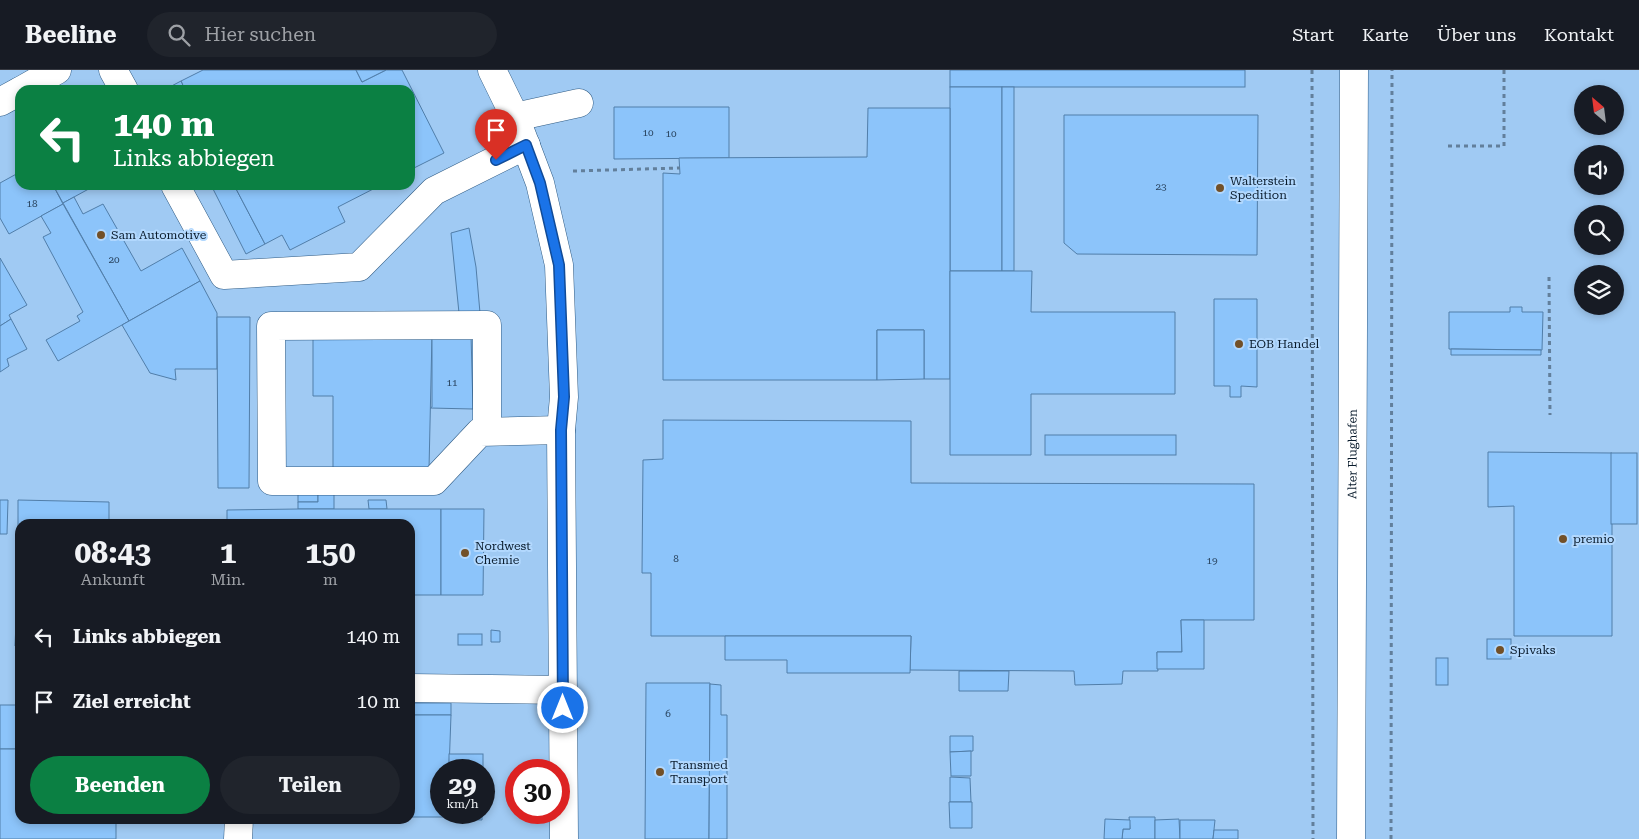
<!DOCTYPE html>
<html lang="de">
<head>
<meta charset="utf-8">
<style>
  :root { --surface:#171b24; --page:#20242c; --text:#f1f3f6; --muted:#9ea1a6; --line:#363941; --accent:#0b8043 }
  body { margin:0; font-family:"Roboto Serif",serif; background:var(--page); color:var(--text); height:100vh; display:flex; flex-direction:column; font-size:19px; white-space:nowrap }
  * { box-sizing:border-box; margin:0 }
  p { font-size:16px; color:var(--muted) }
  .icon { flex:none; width:28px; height:28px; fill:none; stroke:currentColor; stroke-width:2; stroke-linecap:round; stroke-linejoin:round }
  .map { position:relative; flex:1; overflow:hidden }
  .details { position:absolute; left:15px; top:449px; width:400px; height:305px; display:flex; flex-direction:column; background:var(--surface); border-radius:15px; box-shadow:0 2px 8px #0003 }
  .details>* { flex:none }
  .banner { position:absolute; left:15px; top:15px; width:400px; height:105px; border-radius:15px; box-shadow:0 2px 8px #0003; background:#0b8043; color:#fff; overflow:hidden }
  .needle { width:32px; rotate:332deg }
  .tools { position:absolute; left:1574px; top:15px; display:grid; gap:10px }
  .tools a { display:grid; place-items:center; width:50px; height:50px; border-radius:50%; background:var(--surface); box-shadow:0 2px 8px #0003; font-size:25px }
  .speed { position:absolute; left:430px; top:689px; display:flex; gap:10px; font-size:25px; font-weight:700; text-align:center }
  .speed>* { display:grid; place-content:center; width:65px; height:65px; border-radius:50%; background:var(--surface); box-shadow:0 2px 8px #0003; line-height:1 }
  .speed small { font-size:12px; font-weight:400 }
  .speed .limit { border:8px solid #d22; background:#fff; color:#111 }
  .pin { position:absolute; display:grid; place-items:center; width:42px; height:42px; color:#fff; margin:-51px -21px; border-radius:50% 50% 50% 0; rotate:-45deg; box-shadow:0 0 5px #0007 }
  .pin .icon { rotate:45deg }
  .me { position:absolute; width:55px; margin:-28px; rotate:0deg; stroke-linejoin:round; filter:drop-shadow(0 0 4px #0008) }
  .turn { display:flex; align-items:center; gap:18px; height:105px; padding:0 15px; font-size:22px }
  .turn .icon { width:65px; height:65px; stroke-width:2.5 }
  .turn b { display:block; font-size:35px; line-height:42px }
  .eta { display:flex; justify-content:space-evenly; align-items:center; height:85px; text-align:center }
  .eta b { font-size:30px; font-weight:700; line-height:35px }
  .action { display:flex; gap:10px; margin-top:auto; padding:10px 15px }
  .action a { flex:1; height:58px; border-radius:30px; background:var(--accent); color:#fff; font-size:20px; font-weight:700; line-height:58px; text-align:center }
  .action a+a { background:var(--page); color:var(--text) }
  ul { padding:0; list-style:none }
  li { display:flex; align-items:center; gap:15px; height:65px; padding:0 15px }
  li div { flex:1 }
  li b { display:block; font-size:19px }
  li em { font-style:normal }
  header { display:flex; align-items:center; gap:30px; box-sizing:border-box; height:70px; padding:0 25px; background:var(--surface); border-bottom:1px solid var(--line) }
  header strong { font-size:24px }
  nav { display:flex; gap:28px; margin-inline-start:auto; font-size:18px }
  .search { width:350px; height:45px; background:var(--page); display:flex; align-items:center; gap:12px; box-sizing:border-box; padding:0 18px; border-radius:28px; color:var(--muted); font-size:19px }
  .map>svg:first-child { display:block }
</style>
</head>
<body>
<header>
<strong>Beeline</strong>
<div class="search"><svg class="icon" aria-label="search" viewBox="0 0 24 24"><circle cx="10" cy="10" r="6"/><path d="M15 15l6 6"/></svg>Hier suchen</div>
<nav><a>Start</a><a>Karte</a><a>Über uns</a><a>Kontakt</a></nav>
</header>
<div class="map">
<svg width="1639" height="769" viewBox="0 0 1639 769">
  <rect width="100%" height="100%" fill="#b2d8fe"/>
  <path fill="#a0caf3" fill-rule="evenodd" d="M 0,0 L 1639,0 L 1639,769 L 0,769 ZM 20,20 L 410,20 L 410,115 L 20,115 ZM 1582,24 L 1615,24 L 1615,56 L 1582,56 ZM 1582,84 L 1615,84 L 1615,116 L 1582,116 ZM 1582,144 L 1615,144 L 1615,176 L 1582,176 ZM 1582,204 L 1615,204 L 1615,236 L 1582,236 ZM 20,454 L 410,454 L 410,749 L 20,749 ZM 441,700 L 484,700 L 484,742 L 441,742 ZM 516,700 L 559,700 L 559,742 L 516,742 Z"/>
  <g fill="#8cc4fa" stroke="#517ea9">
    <path d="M 203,0 L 356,0 L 362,12 L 386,0 L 402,0 L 444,83 L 410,100 L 410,20 L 185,20 L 181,11 Z"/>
    <path d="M 356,0 L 386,0 L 362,12 Z"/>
    <rect x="950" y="0" width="295" height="17"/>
    <path d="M 181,11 L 185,20 L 164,20 Z"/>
    <rect x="950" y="17" width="52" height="184"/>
    <rect x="1002" y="17" width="12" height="184"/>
    <path d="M 614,37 L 729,37 L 729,88 L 614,89 Z"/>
    <path d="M 868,38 L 950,38 L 950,309 L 924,309 L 924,260 L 877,260 L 877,310 L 663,310 L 663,103 L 680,104 L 679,88 L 867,87 Z"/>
    <path d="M 1064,45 L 1258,45 L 1257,185 L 1077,184 L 1064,173 Z"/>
    <path d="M 20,102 L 20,115 L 53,115 L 63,134 L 9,164 L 0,148 L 0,113 Z"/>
    <path d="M 53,115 L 96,115 L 63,133 Z"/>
    <path d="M 211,115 L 234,115 L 265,174 L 246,184 Z"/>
    <path d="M 234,115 L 381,115 L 338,137 L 345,152 L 290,180 L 282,165 L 265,174 Z"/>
    <path d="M 74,127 L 83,144 L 103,134 L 141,201 L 182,178 L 200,211 L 129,251 L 63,133 Z"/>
    <path d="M 63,134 L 129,251 L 58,291 L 46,270 L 80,251 L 77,246 L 83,242 L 43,167 L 51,163 L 41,146 Z"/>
    <path d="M 469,158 L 476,197 L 480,243 L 459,243 L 451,163 Z"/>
    <path d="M 0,188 L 27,235 L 9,245 L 11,249 L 0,256 Z"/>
    <path d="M 950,201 L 1032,201 L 1031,242 L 1175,242 L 1175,324 L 1031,324 L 1031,385 L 950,385 Z"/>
    <path d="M 200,211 L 217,243 L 217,299 L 175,299 L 176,310 L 150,303 L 122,255 Z"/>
    <path d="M 1214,229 L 1257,229 L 1257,317 L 1241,316 L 1241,327 L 1230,327 L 1230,316 L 1214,316 Z"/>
    <path d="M 1510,237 L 1522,237 L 1522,242 L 1543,242 L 1542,280 L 1449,279 L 1449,242 L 1510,242 Z"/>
    <path d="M 217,247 L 250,247 L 249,418 L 218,418 Z"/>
    <path d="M 11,249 L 27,279 L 7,289 L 9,296 L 0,302 L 0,256 Z"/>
    <path d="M 877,260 L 924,260 L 924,309 L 877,310 Z"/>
    <path d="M 313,264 L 432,264 L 429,399 L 333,399 L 333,326 L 313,326 Z"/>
    <path d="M 432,264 L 471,264 L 473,339 L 430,338 L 432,337 Z"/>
    <path d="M 1451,279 L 1541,280 L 1541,285 L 1451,285 Z"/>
    <path d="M 663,350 L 911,351 L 911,413 L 1254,414 L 1254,550 L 1181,550 L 1182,582 L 1157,582 L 1158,601 L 1123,601 L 1122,614 L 1075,615 L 1074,601 L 910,600 L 911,566 L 651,566 L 651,503 L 642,503 L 643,390 L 663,389 Z"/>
    <rect x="1045" y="365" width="131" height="20"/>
    <path d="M 1488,382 L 1612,383 L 1612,566 L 1514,566 L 1514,436 L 1488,437 Z"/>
    <rect x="1611" y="383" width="26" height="71"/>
    <rect x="298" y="420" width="20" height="12"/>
    <path d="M 318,420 L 334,420 L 334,439 L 298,439 L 298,432 L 318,432 Z"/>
    <path d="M 0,430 L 8,430 L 7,464 L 0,464 Z"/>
    <path d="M 18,430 L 109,432 L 109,454 L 20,454 L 20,464 L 18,464 Z"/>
    <path d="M 368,430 L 386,430 L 387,439 L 369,439 Z"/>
    <path d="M 298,439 L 441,439 L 441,525 L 410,525 L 410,454 L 227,454 L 227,440 Z"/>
    <path d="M 441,439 L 484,439 L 483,525 L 441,525 Z"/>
    <path d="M 1181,550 L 1204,550 L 1204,599 L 1157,599 L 1157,582 L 1182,582 Z"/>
    <path d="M 16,552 L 20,552 L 20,576 L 15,576 Z"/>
    <path d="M 491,560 L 500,561 L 500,572 L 491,572 Z"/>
    <rect x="458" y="564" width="24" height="11"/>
    <path d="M 725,566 L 911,566 L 910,603 L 787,603 L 787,590 L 725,590 Z"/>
    <rect x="1487" y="569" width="24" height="20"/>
    <rect x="1436" y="588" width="12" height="27"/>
    <path d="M 959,601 L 1009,601 L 1008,621 L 959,621 Z"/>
    <path d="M 646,613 L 710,613 L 709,769 L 645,769 Z"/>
    <path d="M 710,614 L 721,615 L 721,645 L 727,645 L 727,769 L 709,769 Z"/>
    <rect x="410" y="633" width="41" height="12"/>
    <rect x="0" y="635" width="20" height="44"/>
    <path d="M 410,645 L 451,645 L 449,700 L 441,700 L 441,742 L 449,742 L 449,747 L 410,747 Z"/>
    <path d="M 950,666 L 973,666 L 973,681 L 950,682 Z"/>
    <path d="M 0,679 L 20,679 L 20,749 L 116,749 L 116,769 L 0,769 Z"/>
    <path d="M 971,681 L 971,706 L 951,706 L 950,682 Z"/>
    <rect x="449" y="684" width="34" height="16"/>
    <path d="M 950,707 L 970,708 L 971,732 L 950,732 Z"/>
    <path d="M 949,732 L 972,732 L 972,758 L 950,758 Z"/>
    <path d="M 449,742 L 482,742 L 482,750 L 449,749 Z"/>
    <path d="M 1129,747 L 1155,747 L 1155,769 L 1122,769 L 1123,759 L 1130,759 Z"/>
    <path d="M 1105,749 L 1130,750 L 1130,759 L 1123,759 L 1122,769 L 1104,769 Z"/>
    <path d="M 1155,750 L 1179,749 L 1180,769 L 1155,769 Z"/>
    <path d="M 1180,750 L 1215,750 L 1213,769 L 1180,769 Z"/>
    <path d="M 1214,760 L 1238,760 L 1238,769 L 1213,769 Z"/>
  </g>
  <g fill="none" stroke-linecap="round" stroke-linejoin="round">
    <defs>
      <g id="minor">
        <path d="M 113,0 L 124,20"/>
        <path d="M 492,0 L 515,47 L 540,113 L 559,195 L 564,327 L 561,360 L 564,769"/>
        <path d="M 22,20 L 57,0"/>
        <path d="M 0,32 L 20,21"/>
        <path d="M 515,47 L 579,33"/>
        <path d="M 175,115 L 224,205 L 359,197 L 434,121 L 526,75"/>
        <path d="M 487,361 L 487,255 L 271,256 L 272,411 L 434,411 L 480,362 L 561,360"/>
        <path d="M 410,618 L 563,620"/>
        <path d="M 238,769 L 239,749"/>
        <path id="s1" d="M 1351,769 L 1354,0"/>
      </g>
    </defs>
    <use href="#minor" stroke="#2f5b84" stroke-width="29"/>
    <g stroke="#627f9b" stroke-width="3" stroke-dasharray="4 4" stroke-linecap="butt">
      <path d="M 1312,0 L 1313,769"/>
      <path d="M 1448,76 L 1504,76 L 1504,0"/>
      <path d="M 573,101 L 680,98"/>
      <path d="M 1549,207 L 1550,345"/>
      <path d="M 1391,769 L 1392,0"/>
    </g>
    <use href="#minor" stroke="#fff" stroke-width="28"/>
  </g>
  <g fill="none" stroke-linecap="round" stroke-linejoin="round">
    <defs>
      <path id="route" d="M 496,90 L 526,75 L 540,113 L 559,195 L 564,327 L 561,360 L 563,638"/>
    </defs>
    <use href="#route" stroke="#114b97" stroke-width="12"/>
    <use href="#route" stroke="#1a73e8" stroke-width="9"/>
  </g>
  <g fill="#725028" stroke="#b2d8fe" stroke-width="2">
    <circle cx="1220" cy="118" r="5"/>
    <circle cx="101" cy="165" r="5"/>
    <circle cx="1239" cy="274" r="5"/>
    <circle cx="1563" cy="469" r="5"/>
    <circle cx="465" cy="483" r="5"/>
    <circle cx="1500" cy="580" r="5"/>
    <circle cx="660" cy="702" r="5"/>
  </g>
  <g text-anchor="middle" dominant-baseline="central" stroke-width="4" stroke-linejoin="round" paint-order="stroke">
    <g font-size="10" fill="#2a4560">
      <text x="648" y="62">10</text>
      <text x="671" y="63">10</text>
      <text x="1161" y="116">23</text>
      <text x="32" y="133">18</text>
      <text x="114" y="189">20</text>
      <text x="452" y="312">11</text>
      <text x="676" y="488">8</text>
      <text x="1212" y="490">19</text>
      <text x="668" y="643">6</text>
    </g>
    <g font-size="12" fill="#091b2c" stroke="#b2d8fe" text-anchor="start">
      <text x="1230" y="111">Walterstein<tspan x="1230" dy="14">Spedition</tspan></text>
      <text x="111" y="165">Sam Automotive</text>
      <text x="1249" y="274">EOB Handel</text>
      <text x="1573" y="469">premio</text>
      <text x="475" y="476">Nordwest<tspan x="475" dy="14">Chemie</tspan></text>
      <text x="1510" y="580">Spivaks</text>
      <text x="670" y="695">Transmed<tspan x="670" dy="14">Transport</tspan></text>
    </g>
    <g font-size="12" fill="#091b2c" stroke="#b2d8fe">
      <text stroke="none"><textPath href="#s1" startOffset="385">Alter Flughafen</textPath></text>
    </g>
  </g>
</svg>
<div class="tools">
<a><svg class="needle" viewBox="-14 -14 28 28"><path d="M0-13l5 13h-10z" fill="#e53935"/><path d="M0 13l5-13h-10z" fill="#9ea1a6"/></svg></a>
<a><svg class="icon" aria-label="sound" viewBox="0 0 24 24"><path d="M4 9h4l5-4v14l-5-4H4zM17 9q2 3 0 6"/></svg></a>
<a><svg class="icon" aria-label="search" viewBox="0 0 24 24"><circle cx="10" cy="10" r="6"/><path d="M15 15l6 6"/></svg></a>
<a><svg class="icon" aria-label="layers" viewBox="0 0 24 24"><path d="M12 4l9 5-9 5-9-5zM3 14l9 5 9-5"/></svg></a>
</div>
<div class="speed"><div>29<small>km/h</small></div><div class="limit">30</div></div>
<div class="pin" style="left:496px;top:90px;background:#d93025"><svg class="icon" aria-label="arrive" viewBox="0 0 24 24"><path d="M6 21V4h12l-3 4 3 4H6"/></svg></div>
<svg class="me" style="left:563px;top:638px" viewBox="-20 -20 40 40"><circle r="17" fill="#1a73e8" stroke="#fff" stroke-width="3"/><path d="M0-11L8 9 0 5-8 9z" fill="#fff"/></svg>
<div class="banner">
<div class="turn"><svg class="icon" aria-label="left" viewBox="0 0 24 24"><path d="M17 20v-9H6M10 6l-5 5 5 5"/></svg><div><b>140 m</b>Links abbiegen</div></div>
</div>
<section class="details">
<div class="eta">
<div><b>08:43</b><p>Ankunft</p></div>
<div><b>1</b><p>Min.</p></div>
<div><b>150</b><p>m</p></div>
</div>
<ul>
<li><svg class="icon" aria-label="left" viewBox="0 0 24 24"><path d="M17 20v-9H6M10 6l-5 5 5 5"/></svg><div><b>Links abbiegen</b></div><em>140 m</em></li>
<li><svg class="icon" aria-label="arrive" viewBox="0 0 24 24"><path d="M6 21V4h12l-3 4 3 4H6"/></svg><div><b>Ziel erreicht</b></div><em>10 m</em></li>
</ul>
<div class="action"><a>Beenden</a><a>Teilen</a></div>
</section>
</div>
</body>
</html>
